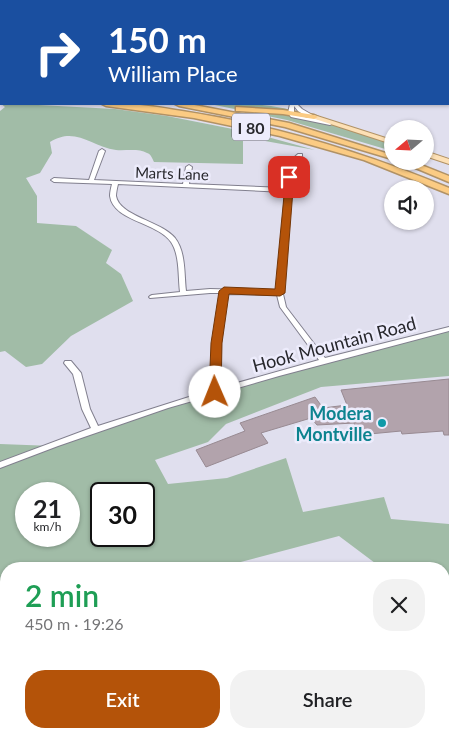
<!DOCTYPE html>
<html lang="en">
<head>
<meta charset="utf-8">
<style>
  :root { --surface:#fff; --page:#f2f2f2; --text:#202124; --muted:#757577; --accent:#b45309 }
  body { margin:0; font-family:Lato,sans-serif; background:var(--page); color:var(--text); height:100vh; display:flex; flex-direction:column; font-size:19px; white-space:nowrap }
  * { box-sizing:border-box; margin:0 }
  p { font-size:16px; color:var(--muted) }
  .icon { flex:none; width:28px; height:28px; fill:none; stroke:currentColor; stroke-width:2; stroke-linecap:round; stroke-linejoin:round }
  .map { position:relative; flex:1; overflow:hidden }
  .sheet { position:absolute; left:0px; top:562px; width:450px; height:176px; display:flex; flex-direction:column; background:var(--surface); border-radius:20px 20px 0 0; box-shadow:0 1px 4px #0004 }
  .sheet>* { flex:none }
  .hud { position:absolute; left:0px; top:0px; width:450px; height:105px; box-shadow:0 1px 4px #0004; background:#1a4fa0; color:#fff; overflow:hidden }
  .needle { width:32px; rotate:251deg }
  .fabs { position:absolute; left:384px; top:120px; display:grid; gap:10px }
  .fabs a { display:grid; place-items:center; width:50px; height:50px; border-radius:50%; background:var(--surface); box-shadow:0 1px 4px #0004; font-size:25px }
  .speed { position:absolute; left:15px; top:482px; display:flex; gap:10px; font-size:25px; font-weight:700; text-align:center }
  .speed>* { display:grid; place-content:center; width:65px; height:65px; border-radius:50%; background:var(--surface); box-shadow:0 1px 4px #0004; line-height:1 }
  .speed small { font-size:12px; font-weight:400 }
  .speed .limit { border:2px solid #111; border-radius:8px; background:#fff; color:#111 }
  .pin { position:absolute; display:grid; place-items:center; width:42px; height:42px; color:#fff; margin:-21px; border-radius:10px; box-shadow:0 2px 8px #0006 }
  .me { position:absolute; width:55px; margin:-28px; rotate:359deg; stroke-linejoin:round; filter:drop-shadow(0 0 4px #0008) }
  .turn { display:flex; align-items:center; gap:18px; height:105px; padding:0 25px; font-size:22px }
  .turn .icon { width:65px; height:65px; stroke-width:2.5 }
  .turn b { display:block; font-size:35px; line-height:42px }
  .round { display:grid; place-items:center; flex:none; width:52px; height:52px; border-radius:20px; background:var(--page) }
  .headline { display:flex; align-items:center; justify-content:space-between; height:85px; padding:0 25px }
  h1 { font-size:30px; font-weight:600; line-height:38px; color:#1e9e55 }
  .button { display:flex; gap:10px; margin-top:auto; padding:10px 25px }
  .button a { flex:1; height:58px; border-radius:20px; background:var(--accent); color:#fff; font-size:20px; font-weight:600; line-height:58px; text-align:center }
  .button a+a { background:var(--page); color:var(--text) }
  .map>svg:first-child { display:block }
</style>
</head>
<body>
<div class="map">
<svg width="449" height="738" viewBox="0 0 449 738">
  <rect width="100%" height="100%" fill="#e0dfee"/>
  <g fill="#a1bca7" fill-rule="evenodd">
    <path d="M 31,0 L 236,0 L 236,1 L 34,1 Z"/>
    <path d="M 0,103 L 115,109 L 167,116 L 253,133 L 315,150 L 243,137 L 243,164 L 154,162 C 152,158 151,154 147,153 C 139,148 125,151 116,150 C 91,146 75,126 50,142 L 52,153 L 40,173 L 26,178 L 37,196 L 37,223 L 76,226 L 112,250 L 106,263 L 121,274 L 133,301 L 71,336 L 42,364 L 26,367 L 5,351 L 0,352 L 0,111 L 5,107 Z"/>
    <path d="M 210,104 C 231,104 251,103 271,106 C 312,112 354,128 392,142 L 392,151 L 287,120 Z"/>
    <path d="M 449,329 L 449,376 L 321,387 L 226,424 L 208,442 L 155,460 L 168,484 L 227,478 L 286,458 L 303,512 L 384,497 L 391,519 L 449,524 L 449,738 L 440,738 L 439,733 L 444,732 L 444,569 L 383,569 L 339,536 L 214,569 L 6,569 L 6,625 L 0,615 L 0,444 L 53,446 L 158,408 ZM 26,494 L 69,494 L 69,536 L 26,536 ZM 101,494 L 144,494 L 144,536 L 101,536 Z"/>
  </g>
  <path fill="#b2a3ac" stroke="#988a92" d="M 449,379 L 449,435 L 444,435 L 443,431 L 402,434 L 401,431 L 359,435 L 354,423 L 317,425 L 311,418 L 261,433 L 268,443 L 206,467 L 196,450 L 245,431 L 240,423 L 315,397 L 323,408 L 347,405 L 341,390 Z"/>
  <g fill="none" stroke-linecap="round" stroke-linejoin="round">
    <defs>
      <g id="minor">
        <rect x="298" y="0" width="4" height="1"/>
        <path d="M 364,0 L 368,0 L 369,1 L 365,1 Z"/>
        <path d="M 425,0 L 430,0 L 431,1 L 426,1 Z"/>
        <path d="M 290,104 L 297,104 L 302,109 L 314,116 L 315,117 L 313,118 L 333,123 L 330,125 L 291,117 L 288,113 ZM 294,106 L 298,111 L 309,118 L 295,115 L 294,113 Z"/>
        <path d="M 102,149 L 105,151 L 94,180 L 183,184 L 186,167 L 189,165 L 192,167 L 189,184 L 285,188 L 287,164 L 298,154 L 302,154 L 302,156 L 293,164 L 291,189 L 292,190 L 291,191 L 283,294 L 286,307 L 325,358 L 449,327 L 449,331 L 279,376 L 168,408 L 58,446 L 0,468 L 0,462 L 91,428 L 82,409 L 73,374 L 64,363 L 65,361 L 71,361 L 81,373 L 90,409 L 98,426 L 211,390 L 213,343 L 220,293 L 210,293 L 150,298 L 149,297 L 150,296 L 152,295 L 180,292 C 178,277 180,255 171,242 C 157,222 113,221 110,196 C 110,192 111,188 112,184 L 54,182 L 51,180 L 54,178 L 89,180 L 99,151 ZM 118,184 L 285,192 L 277,291 L 210,289 L 186,291 C 184,275 186,252 175,238 C 161,221 119,216 116,196 C 116,193 117,188 118,184 ZM 227,294 L 277,295 L 280,307 L 319,360 L 219,388 L 221,343 Z"/>
        <path d="M 0,721 L 6,722 L 6,732 L 0,731 Z"/>
        <path d="M 25,732 L 77,732 L 76,736 L 71,738 L 33,738 L 26,736 Z"/>
        <path d="M 343,732 L 354,732 L 354,738 L 344,738 Z"/>
      </g>
      <g id="major">
        <path d="M 314,115 L 392,140 L 392,144 L 312,118 L 312,116 Z"/>
        <path d="M 425,151 L 449,159 L 449,164 L 425,156 Z"/>
      </g>
      <g id="highway">
        <rect x="0" y="83" width="1" height="4"/>
        <rect x="0" y="96" width="1" height="4"/>
        <path d="M 102,104 C 129,102 156,107 182,111 C 274,125 363,152 449,188 L 449,194 L 364,160 L 280,136 L 194,118 L 106,106 Z"/>
        <path d="M 175,104 L 189,104 L 289,123 L 392,155 L 392,159 L 285,127 L 179,106 Z"/>
        <path d="M 236,107 L 283,110 L 314,115 L 318,117 L 314,119 L 283,114 L 239,111 L 236,111 Z"/>
        <path d="M 399,161 L 411,161 L 449,176 L 449,182 Z"/>
      </g>
    </defs>
    <use href="#minor" stroke="#817f8e" stroke-width="2"/>
    <use href="#major" stroke="#b19265" stroke-width="2"/>
    <use href="#highway" stroke="#b19265" stroke-width="3"/>
    <use href="#minor" fill="#fff" fill-rule="evenodd"/>
    <use href="#major" fill="#fde0b5" fill-rule="evenodd"/>
    <use href="#highway" fill="#fbcb83" fill-rule="evenodd"/>
  </g>
  <path fill="#b45309" stroke="#753606" d="M 286,175 L 294,177 L 285,293 L 280,296 L 229,294 L 222,343 L 221,392 L 219,395 L 211,395 L 209,392 L 211,343 L 219,291 L 224,287 L 275,289 Z"/>
  <circle fill="#0f9aa8" stroke="#edecfc" stroke-width="2" cx="382" cy="423" r="5"/>
  <g text-anchor="middle" dominant-baseline="central" stroke-width="5" stroke-linejoin="round" paint-order="stroke">
    <g font-size="15" fill="#27272c" stroke="#edecfc">
      <text transform="translate(172 173) rotate(2)">Marts Lane</text>
    </g>
    <rect fill="#edecfc" stroke="#62626a" stroke-width="1" x="232" y="113.5" width="38" height="27" rx="4"/>
    <g font-size="16" font-weight="bold" fill="#27272c">
      <text x="251" y="127">I 80</text>
    </g>
    <g font-size="18" fill="#27272c" stroke="#edecfc">
      <text transform="translate(334 344) rotate(-15)">Hook Mountain Road</text>
    </g>
    <g font-size="18" font-weight="bold" fill="#0d838f" stroke="#edecfc" text-anchor="end">
      <text x="372" y="413">Modera<tspan x="372" dy="21">Montville</tspan></text>
    </g>
  </g>
</svg>
<div class="fabs">
<a><svg class="needle" viewBox="-14 -14 28 28"><path d="M0-13l5 13h-10z" fill="#e53935"/><path d="M0 13l5-13h-10z" fill="#757577"/></svg></a>
<a><svg class="icon" aria-label="sound" viewBox="0 0 24 24"><path d="M4 9h4l5-4v14l-5-4H4zM17 9q2 3 0 6"/></svg></a>
</div>
<div class="speed"><div>21<small>km/h</small></div><div class="limit">30</div></div>
<div class="pin" style="left:289px;top:177px;background:#d93025"><svg class="icon" aria-label="arrive" viewBox="0 0 24 24"><path d="M6 21V4h12l-3 4 3 4H6"/></svg></div>
<svg class="me" style="left:215px;top:392px" viewBox="-20 -20 40 40"><circle r="19" fill="#fff"/><path d="M0-13L10 11 0 6-10 11z" fill="#b45309"/></svg>
<div class="hud">
<div class="turn"><svg class="icon" aria-label="right" viewBox="0 0 24 24"><path d="M7 20v-9h11M14 6l5 5-5 5"/></svg><div><b>150 m</b>William Place</div></div>
</div>
<section class="sheet">
<div class="headline"><div><h1>2 min</h1><p>450 m · 19:26</p></div><a class="round"><svg class="icon" aria-label="close" viewBox="0 0 24 24"><path d="M6 6l12 12M18 6L6 18"/></svg></a></div>
<div class="button"><a>Exit</a><a>Share</a></div>
</section>
</div>
</body>
</html>
